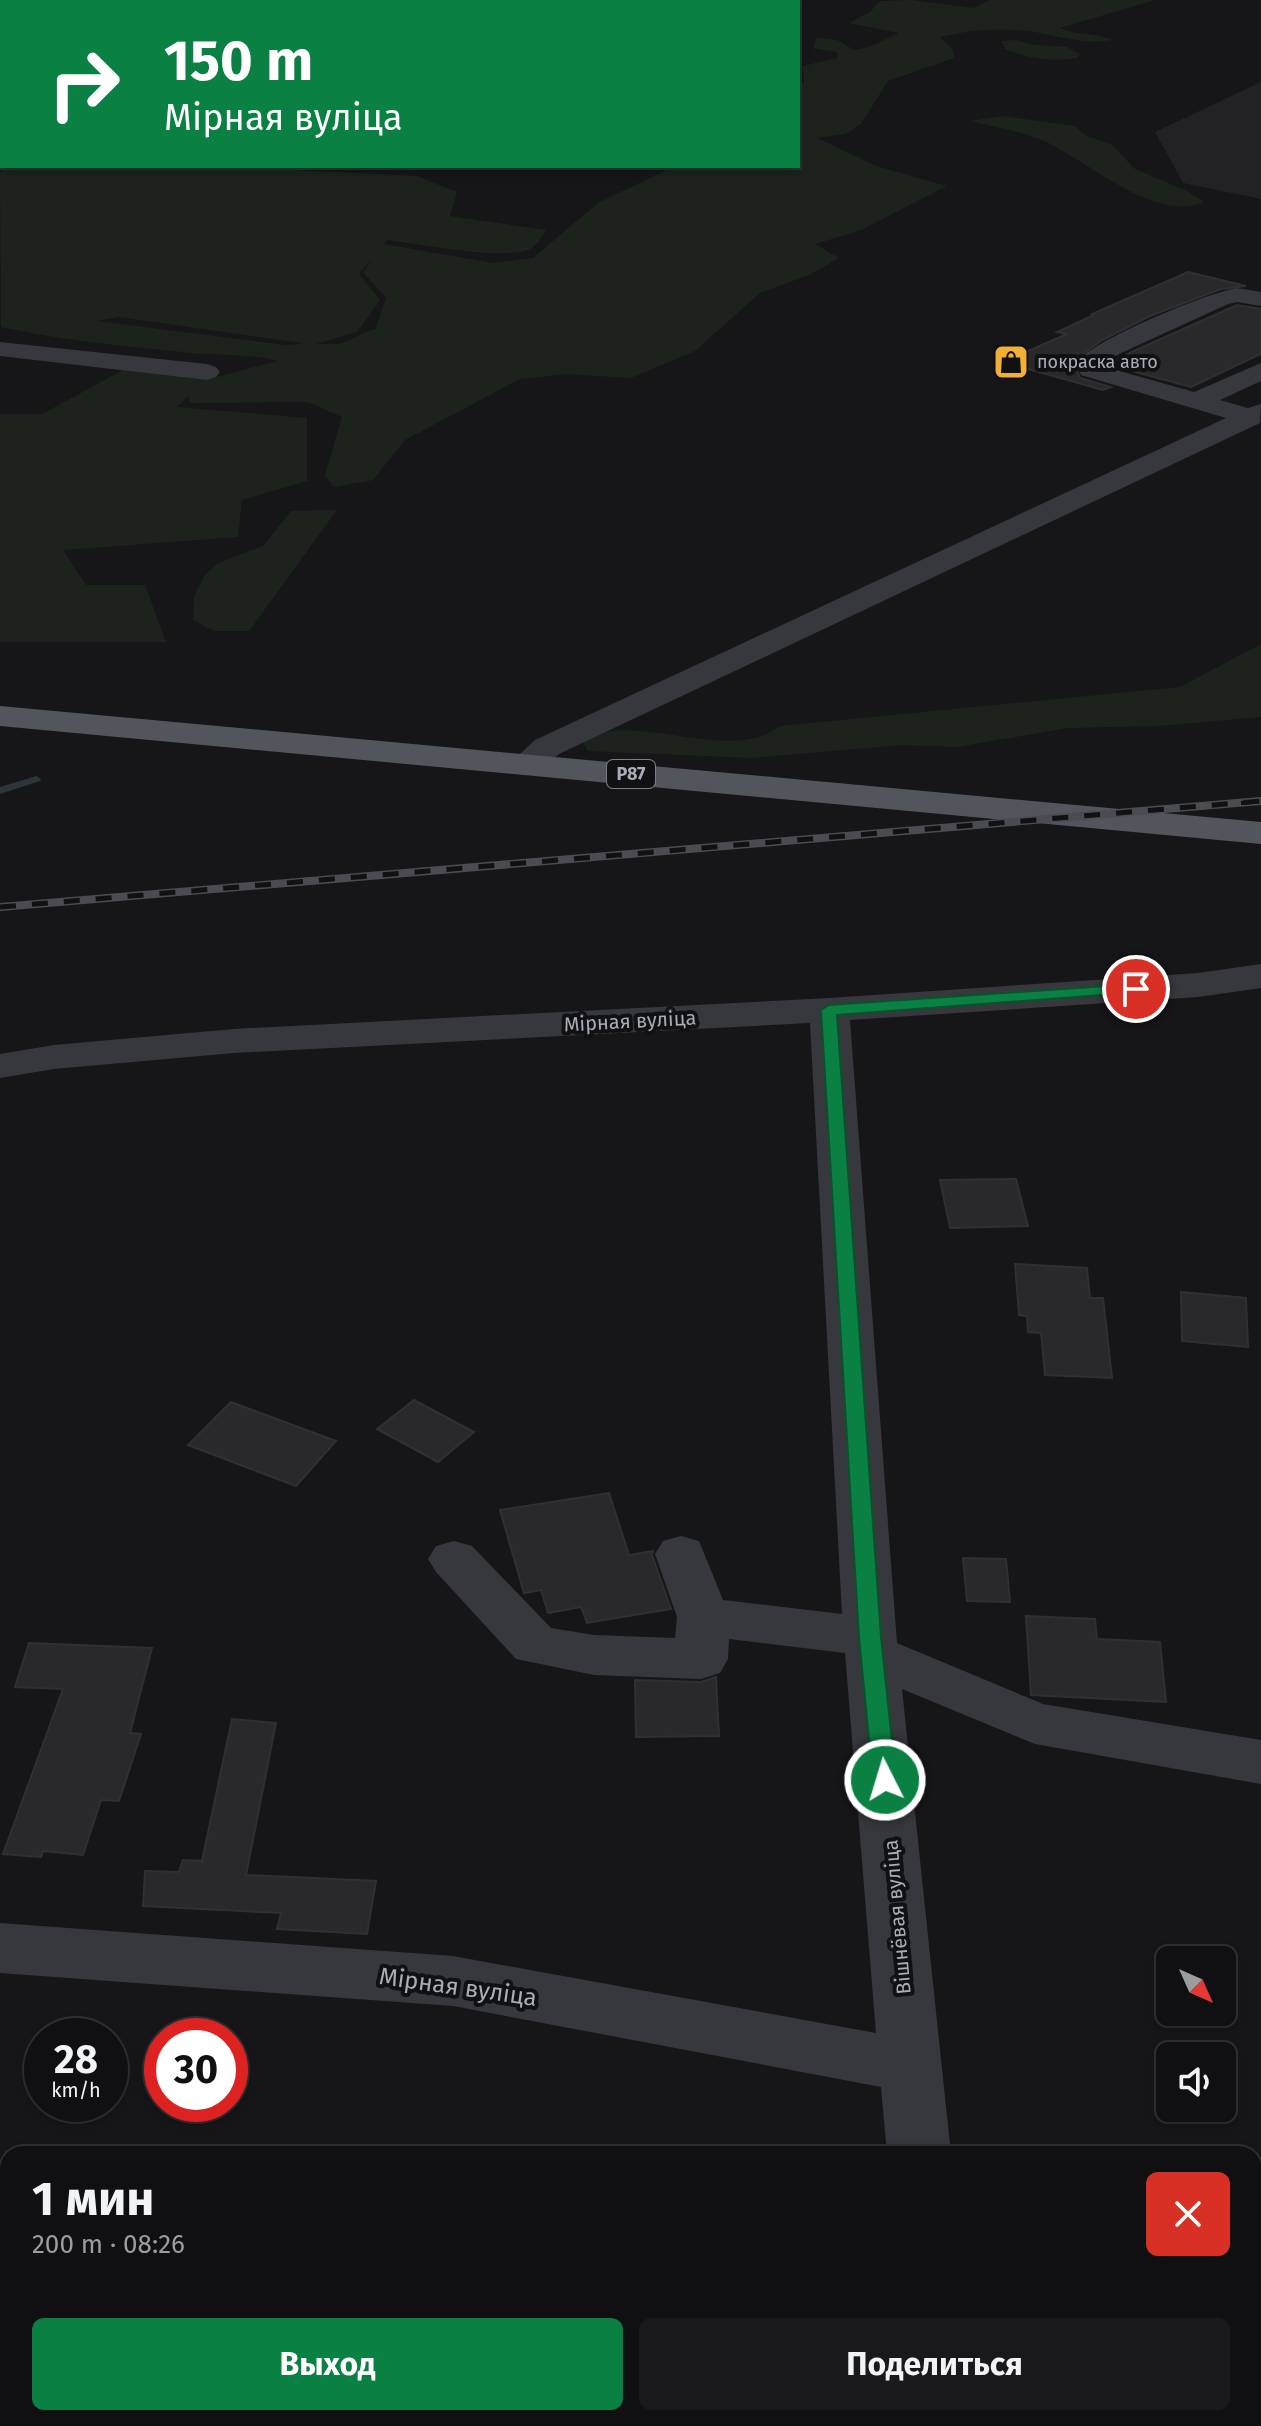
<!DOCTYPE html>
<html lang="ru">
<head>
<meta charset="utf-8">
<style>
  :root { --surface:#101012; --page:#19191b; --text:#f1f3f6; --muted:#9c9d9f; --line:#303032; --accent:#0b8043 }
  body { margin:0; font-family:"Fira Sans",sans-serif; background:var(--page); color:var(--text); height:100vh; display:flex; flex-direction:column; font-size:30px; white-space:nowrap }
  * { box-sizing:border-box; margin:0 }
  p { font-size:26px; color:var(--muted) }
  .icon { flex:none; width:44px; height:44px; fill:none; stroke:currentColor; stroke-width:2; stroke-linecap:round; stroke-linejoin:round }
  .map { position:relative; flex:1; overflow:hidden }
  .drawer { position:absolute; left:0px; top:2146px; width:1262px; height:280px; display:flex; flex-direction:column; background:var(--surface); border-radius:24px 24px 0 0; box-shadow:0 4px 12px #0003,0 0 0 2px var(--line) }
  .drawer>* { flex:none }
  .banner { position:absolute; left:0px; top:0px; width:800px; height:168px; box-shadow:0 4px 12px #0003,0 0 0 2px var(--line); background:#0b8043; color:#fff; overflow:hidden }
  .needle { width:52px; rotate:135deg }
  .fabs { position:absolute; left:1156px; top:1946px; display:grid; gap:16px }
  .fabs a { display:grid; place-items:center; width:80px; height:80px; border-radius:12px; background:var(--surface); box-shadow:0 4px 12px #0003,0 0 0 2px var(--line); font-size:40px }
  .speed { position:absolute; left:24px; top:2018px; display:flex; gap:16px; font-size:40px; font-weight:700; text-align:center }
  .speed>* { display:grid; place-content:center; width:104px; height:104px; border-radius:50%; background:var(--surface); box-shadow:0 4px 12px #0003,0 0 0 2px var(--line); line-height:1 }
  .speed small { font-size:20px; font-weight:400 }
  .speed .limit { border:12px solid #d22; background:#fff; color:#111 }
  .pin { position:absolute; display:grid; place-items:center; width:68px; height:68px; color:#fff; margin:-34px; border:4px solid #fff; border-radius:50%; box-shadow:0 2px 8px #0007 }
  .me { position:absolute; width:88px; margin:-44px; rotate:355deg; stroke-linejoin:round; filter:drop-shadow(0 0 6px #0008) }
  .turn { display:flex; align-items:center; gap:28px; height:168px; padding:0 32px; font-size:36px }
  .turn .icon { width:104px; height:104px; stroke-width:2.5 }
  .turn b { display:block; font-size:56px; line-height:68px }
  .round { display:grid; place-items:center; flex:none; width:84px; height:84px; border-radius:12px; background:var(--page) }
  .overview { display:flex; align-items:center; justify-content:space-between; height:136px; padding:0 32px }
  h1 { font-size:48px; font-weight:700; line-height:60px }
  .button { display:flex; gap:16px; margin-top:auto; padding:16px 32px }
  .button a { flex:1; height:92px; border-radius:12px; background:var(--accent); color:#fff; font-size:32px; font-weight:700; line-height:92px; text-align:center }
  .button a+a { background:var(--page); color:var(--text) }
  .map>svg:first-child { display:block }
</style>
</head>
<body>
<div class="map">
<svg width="1261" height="2426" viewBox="0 0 1261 2426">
  <rect width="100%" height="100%" fill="#161618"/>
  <path fill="#222225" d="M 1261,82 L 1261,199 L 1183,183 L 1155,132 Z"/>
  <g fill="#1c231d" fill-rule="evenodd">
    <path d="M 912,0 L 974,8 L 990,0 L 1155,0 L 1060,28 C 1077,36 1095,32 1112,40 C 1087,44 1069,39 1045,34 C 1009,27 975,28 940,37 L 953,50 L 954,58 L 888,81 L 861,124 L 845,134 L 817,138 L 879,167 L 947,186 L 859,231 L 815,244 L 839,258 L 809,275 L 760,293 L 695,351 L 631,378 L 567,374 L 520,379 L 405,440 L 373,480 L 334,487 L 325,475 L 342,417 L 308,402 L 190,403 L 188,396 L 177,407 L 307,418 L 307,481 L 242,500 L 238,537 L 63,550 L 86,585 L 145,585 L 166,642 L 0,642 L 0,414 L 42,414 L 123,370 L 206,380 L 277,361 C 248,353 221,356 191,353 C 128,346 64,341 1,327 L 0,172 L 7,167 L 212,166 L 417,176 L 457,192 L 450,216 L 546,230 C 541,239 535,249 524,251 C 491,259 423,244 387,240 L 384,244 L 493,263 L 533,258 L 598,203 L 675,166 L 798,166 L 798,83 L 804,82 L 802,66 L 838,58 L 837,52 L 813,48 L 817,38 L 837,40 L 854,50 L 869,47 L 899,33 L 849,23 L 870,12 L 880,1 ZM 374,257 L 363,272 L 386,298 L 376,328 L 340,344 L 316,344 L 357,332 L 380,300 L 359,274 ZM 119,317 L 302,343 L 302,344 L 285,345 L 97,321 Z"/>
    <path d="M 1015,40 L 1035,45 L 1067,47 L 1080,54 L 1077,58 C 1052,62 1029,59 1005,49 L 1002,41 Z"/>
    <path d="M 1002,116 L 1075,126 L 1085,135 L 1112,145 L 1135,169 L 1187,191 L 1204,202 C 1156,224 1084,158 1042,140 C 1020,131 994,127 971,121 Z"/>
    <path d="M 337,510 L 249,631 L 214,631 L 193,620 L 194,597 L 204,576 L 218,563 L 263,546 L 291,511 Z"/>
    <path d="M 1261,644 L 1261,717 L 1158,726 L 1068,728 L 957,747 L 902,745 L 751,758 L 588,751 L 582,741 C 589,738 597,733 605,732 C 655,722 738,761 780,726 L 1180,687 Z"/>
  </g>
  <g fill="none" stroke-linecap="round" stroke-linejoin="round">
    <path fill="#2c353c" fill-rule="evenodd" d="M 36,776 L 41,779 L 40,781 L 0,794 L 0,787 Z"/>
  </g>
  <g fill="#29292c" stroke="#303034" stroke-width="2">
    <path d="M 1188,272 L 1246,286 L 1221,289 L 1150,316 L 1102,340 L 1074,361 L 1080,378 L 1111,387 L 1103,390 L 1003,362 L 1067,334 L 1057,332 L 1094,315 L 1092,314 Z"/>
    <path d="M 1237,305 L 1261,309 L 1261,354 L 1191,387 L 1109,365 L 1120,357 Z"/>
    <path d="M 1016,1179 L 1028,1226 L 950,1228 L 940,1180 Z"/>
    <path d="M 1015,1264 L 1087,1268 L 1090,1298 L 1103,1298 L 1112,1378 L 1045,1375 L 1041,1333 L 1028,1332 L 1027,1316 L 1019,1315 Z"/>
    <path d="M 1181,1292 L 1246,1298 L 1248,1347 L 1182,1341 Z"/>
    <path d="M 414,1400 L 474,1432 L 438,1462 L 377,1429 Z"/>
    <path d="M 231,1402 L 336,1441 L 296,1486 L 188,1445 Z"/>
    <path d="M 609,1493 L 629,1555 L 653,1551 L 652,1555 L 671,1609 L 587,1623 L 581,1607 L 548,1613 L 541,1590 L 524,1593 L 500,1510 Z"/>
    <path d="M 963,1558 L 1006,1559 L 1010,1602 L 967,1601 Z"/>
    <path d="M 1026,1616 L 1095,1619 L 1097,1639 L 1160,1642 L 1166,1702 L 1031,1695 Z"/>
    <path d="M 29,1643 L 152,1648 L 130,1733 L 141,1734 L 119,1801 L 101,1800 L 83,1855 L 43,1851 L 41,1857 L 3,1854 L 63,1689 L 15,1687 Z"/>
    <path d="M 716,1677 L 719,1736 L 636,1737 L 635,1680 L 701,1682 Z"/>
    <path d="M 232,1719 L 276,1723 L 246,1875 L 376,1881 L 367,1934 L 277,1929 L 281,1913 L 143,1906 L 145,1871 L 179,1872 L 183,1860 L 202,1861 Z"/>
  </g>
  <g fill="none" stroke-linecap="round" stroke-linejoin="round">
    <g fill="#37383d" fill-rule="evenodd">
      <path d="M 156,0 L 175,0 L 154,2 Z"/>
      <rect x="0" y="62" width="2" height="12"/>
      <path d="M 0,136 L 2,136 L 0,150 Z"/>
      <path d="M 1237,288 L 1261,292 L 1261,306 L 1237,302 L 1228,304 L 1119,354 L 1102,366 L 1194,392 L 1261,363 L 1261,381 L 1220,400 L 1248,408 L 1261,404 L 1260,423 L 559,754 C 543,767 534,777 513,772 L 508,765 L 535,740 L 1226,418 L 1081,375 L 1076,363 C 1092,340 1207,293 1237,288 Z"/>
      <path d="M 0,342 L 207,364 L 216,367 L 220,372 L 216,377 L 207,380 L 0,356 Z"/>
      <path d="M 1261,964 L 1261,988 L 1198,997 L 850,1020 L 897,1643 L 1043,1704 L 1261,1740 L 1261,1784 L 1035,1744 L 902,1689 L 951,2154 L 887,2154 L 881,2087 L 453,2006 L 0,1973 L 0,1923 L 453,1956 L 876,2033 L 845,1653 L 729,1639 L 728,1659 L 720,1673 L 701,1679 L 594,1675 L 516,1659 L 436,1572 L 428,1559 L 436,1546 L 454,1541 L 472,1546 L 551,1628 L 594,1635 L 675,1638 L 677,1617 L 655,1554 L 663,1541 L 681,1536 L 699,1541 L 723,1600 L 842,1614 L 810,1023 L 234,1053 L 54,1069 L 0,1078 L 0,1054 L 54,1045 L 234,1029 L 829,998 L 1198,973 Z"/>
      <path d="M 907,2418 L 977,2418 L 978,2426 L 908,2426 Z"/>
    </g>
    <path fill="#53555c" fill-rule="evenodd" d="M 0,706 L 1261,822 L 1261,844 L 0,726 Z"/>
    <defs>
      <path id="rail-far1" d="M 1241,803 L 1261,801"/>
      <path id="rail" d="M 0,907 L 1261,801"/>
    </defs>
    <use href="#rail-far1" stroke="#4a4c52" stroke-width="6"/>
    <use href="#rail" stroke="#4a4c52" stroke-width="8"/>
    <use href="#rail-far1" stroke="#111113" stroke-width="4" stroke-dasharray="13" stroke-linecap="butt"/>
    <use href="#rail" stroke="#111113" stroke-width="5" stroke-dasharray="16" stroke-linecap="butt"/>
  </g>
  <path fill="#0b8043" stroke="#07532c" stroke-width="2" d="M 1136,984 L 1144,989 L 1142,992 L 837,1015 L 881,1637 L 896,1780 L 893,1787 L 885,1789 L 876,1787 L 873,1780 L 859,1637 L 821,1010 L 829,1005 Z"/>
  <defs>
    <symbol id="shop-square" viewBox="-11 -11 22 22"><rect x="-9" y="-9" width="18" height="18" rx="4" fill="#f2b134" stroke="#111113"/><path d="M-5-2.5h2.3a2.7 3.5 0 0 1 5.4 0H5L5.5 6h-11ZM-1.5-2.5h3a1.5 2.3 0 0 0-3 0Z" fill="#111"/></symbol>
  </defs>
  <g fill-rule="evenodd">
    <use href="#shop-square" x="991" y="342" width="40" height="40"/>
  </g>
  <g text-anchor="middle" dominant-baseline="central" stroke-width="8" stroke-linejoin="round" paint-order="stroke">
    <g font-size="18" fill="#a8adb8" stroke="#111113" text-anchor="start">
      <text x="1037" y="362">покраска авто</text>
    </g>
    <rect fill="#111113" stroke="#7b7e86" stroke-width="2" x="607" y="760" width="48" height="28" rx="6"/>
    <g font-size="18" font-weight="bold" fill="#a8adb8">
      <text x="631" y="774">Р87</text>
    </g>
    <g font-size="20" fill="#a8adb8" stroke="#111113">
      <text transform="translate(630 1021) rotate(-3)">Мірная вуліца</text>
      <text transform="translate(897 1917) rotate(-95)">Вішнёвая вуліца</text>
    </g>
    <g font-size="24" fill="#a8adb8" stroke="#111113">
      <text transform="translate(458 1987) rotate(8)">Мірная вуліца</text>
    </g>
  </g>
</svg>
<div class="fabs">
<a><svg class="needle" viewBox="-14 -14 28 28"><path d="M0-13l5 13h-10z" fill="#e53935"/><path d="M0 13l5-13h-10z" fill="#9c9d9f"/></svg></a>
<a><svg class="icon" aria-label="sound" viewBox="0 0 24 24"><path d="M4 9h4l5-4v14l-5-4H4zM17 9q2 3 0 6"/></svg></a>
</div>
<div class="speed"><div>28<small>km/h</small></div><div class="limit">30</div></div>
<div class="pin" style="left:1136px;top:989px;background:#d93025"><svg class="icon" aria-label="arrive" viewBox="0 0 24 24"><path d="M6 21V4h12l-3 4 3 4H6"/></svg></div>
<svg class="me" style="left:885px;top:1780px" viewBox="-20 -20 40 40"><circle r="17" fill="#0b8043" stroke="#fff" stroke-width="3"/><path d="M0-11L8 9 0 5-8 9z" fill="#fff"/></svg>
<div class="banner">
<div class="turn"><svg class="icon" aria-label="right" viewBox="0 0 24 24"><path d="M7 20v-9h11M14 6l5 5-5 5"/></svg><div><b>150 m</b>Мірная вуліца</div></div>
</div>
<section class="drawer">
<div class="overview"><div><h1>1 мин</h1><p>200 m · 08:26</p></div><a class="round" style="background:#d93025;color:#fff"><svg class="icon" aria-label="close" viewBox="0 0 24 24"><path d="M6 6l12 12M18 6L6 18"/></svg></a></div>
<div class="button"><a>Выход</a><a>Поделиться</a></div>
</section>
</div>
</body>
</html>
